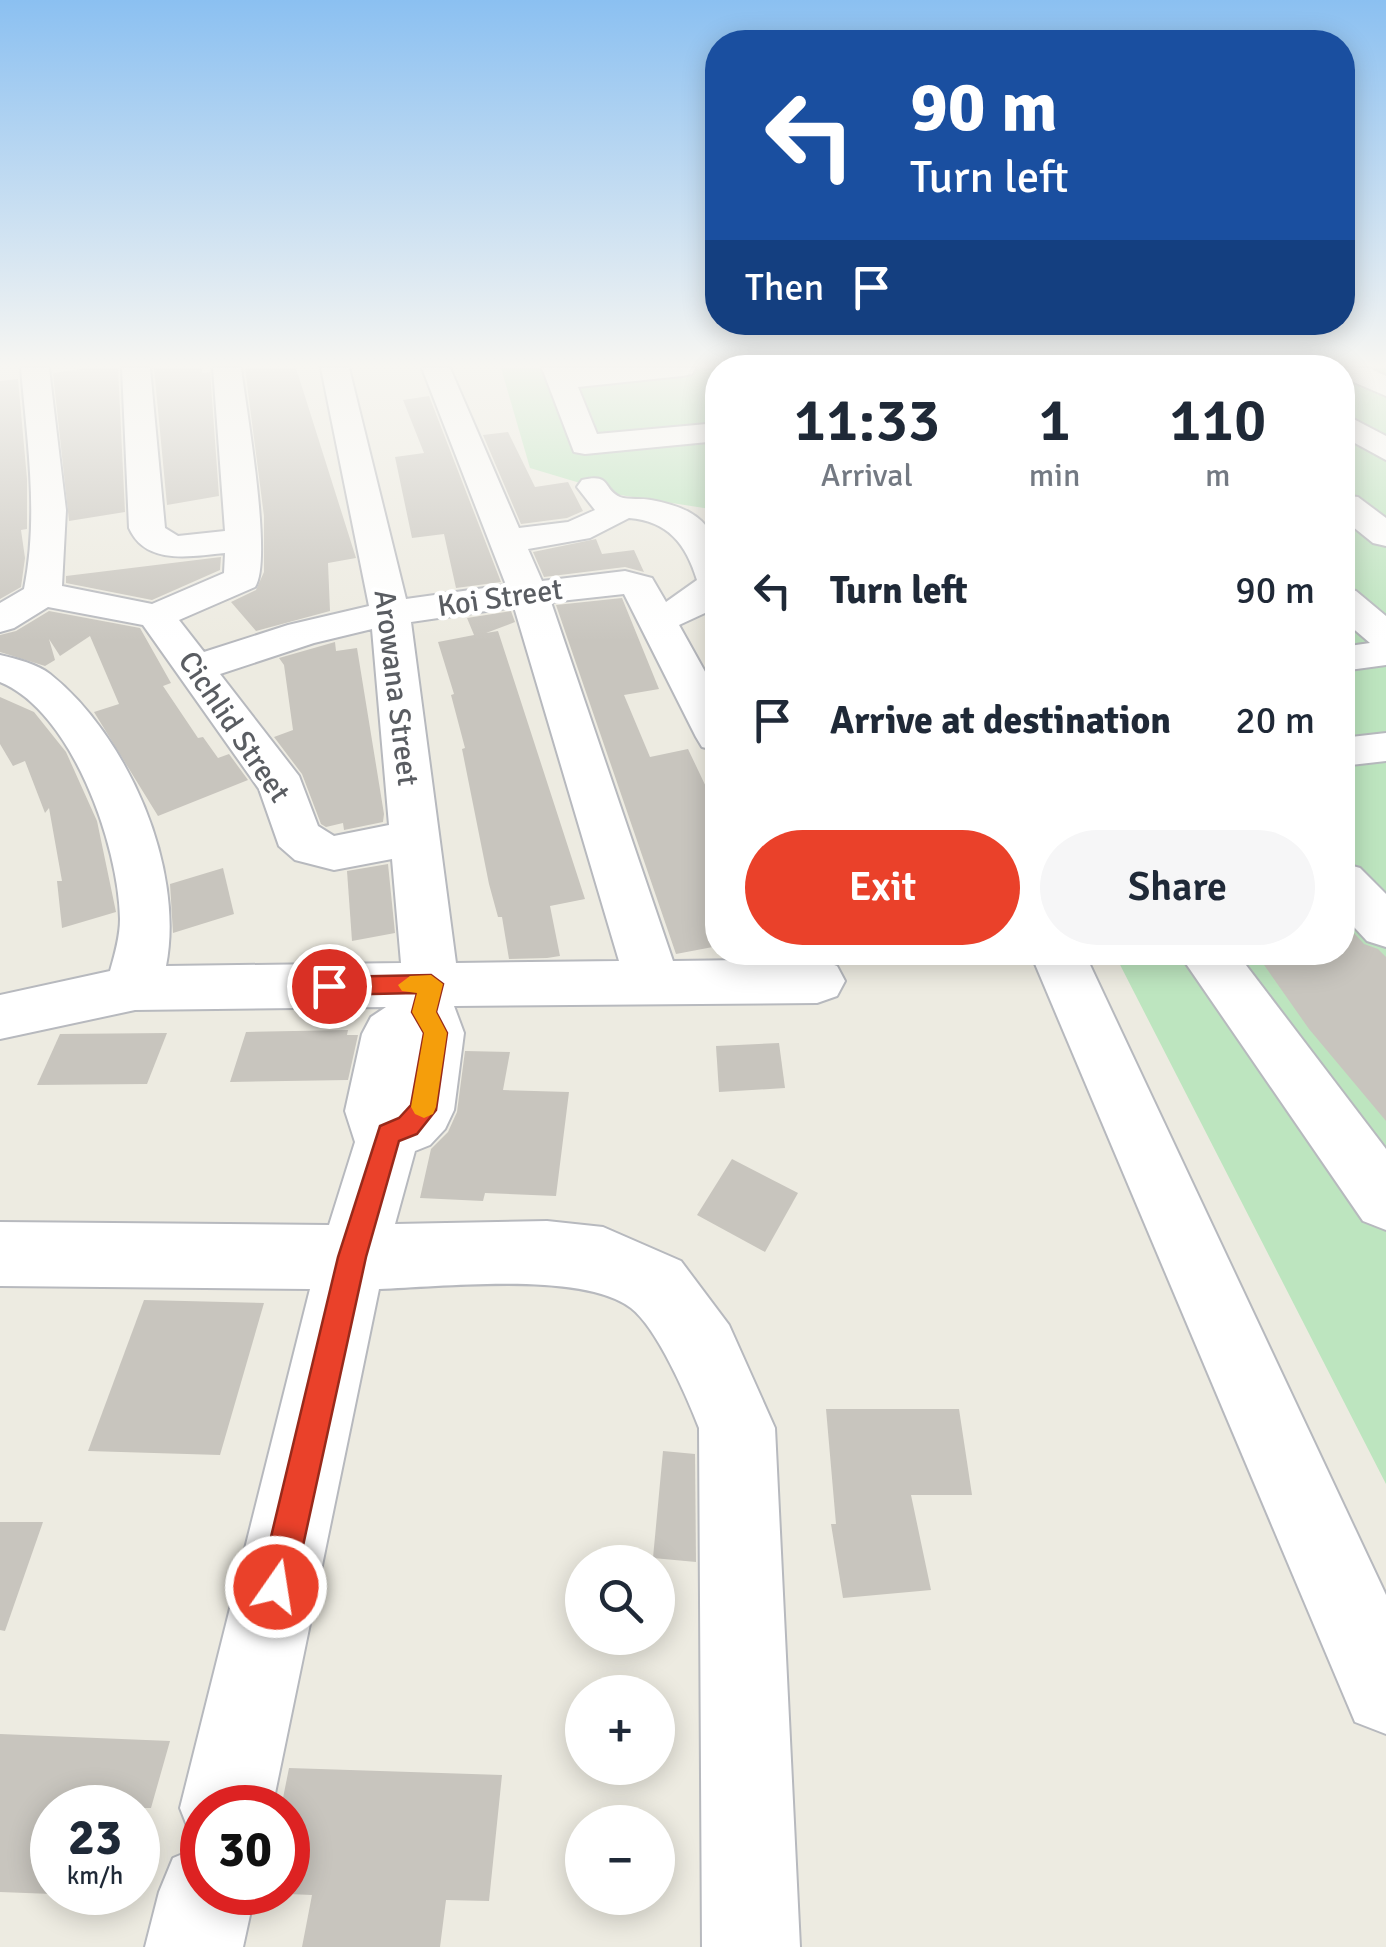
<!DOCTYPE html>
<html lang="en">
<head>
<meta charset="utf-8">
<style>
  :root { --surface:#fff; --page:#f6f6f7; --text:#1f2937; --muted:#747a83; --accent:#ea412a }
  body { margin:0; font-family:Signika,sans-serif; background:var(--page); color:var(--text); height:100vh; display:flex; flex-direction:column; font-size:38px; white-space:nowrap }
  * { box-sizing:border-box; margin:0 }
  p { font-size:32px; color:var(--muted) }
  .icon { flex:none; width:55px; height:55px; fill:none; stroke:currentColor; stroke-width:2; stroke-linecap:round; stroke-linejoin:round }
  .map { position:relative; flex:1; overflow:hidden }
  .panel { position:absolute; left:705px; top:355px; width:650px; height:610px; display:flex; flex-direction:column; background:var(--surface); border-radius:40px; box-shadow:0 5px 25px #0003 }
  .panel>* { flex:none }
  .hud { position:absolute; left:705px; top:30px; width:650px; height:305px; border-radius:40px; box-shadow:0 5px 25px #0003; background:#1a4fa0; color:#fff; overflow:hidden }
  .fabs { position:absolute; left:565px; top:1545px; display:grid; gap:20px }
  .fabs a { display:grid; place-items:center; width:110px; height:110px; border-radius:50%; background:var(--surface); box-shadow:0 5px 25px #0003; font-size:50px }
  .speed { position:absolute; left:30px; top:1785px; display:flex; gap:20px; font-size:50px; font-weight:700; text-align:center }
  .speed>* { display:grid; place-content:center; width:130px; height:130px; border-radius:50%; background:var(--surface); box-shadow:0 5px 25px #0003; line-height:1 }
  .speed small { font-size:25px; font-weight:400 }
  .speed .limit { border:15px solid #d22; background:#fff; color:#111 }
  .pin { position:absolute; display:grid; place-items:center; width:85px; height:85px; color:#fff; margin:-42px; border:5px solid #fff; border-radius:50%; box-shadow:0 2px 10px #0007 }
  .me { position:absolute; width:110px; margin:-55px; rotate:13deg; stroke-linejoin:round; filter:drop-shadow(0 0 8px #0008) }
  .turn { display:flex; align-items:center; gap:35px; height:210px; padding:0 40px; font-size:45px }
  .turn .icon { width:130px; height:130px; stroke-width:2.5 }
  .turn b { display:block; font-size:70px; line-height:85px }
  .then { display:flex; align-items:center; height:95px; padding:0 40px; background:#0003; gap:20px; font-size:38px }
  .eta { display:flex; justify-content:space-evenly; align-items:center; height:170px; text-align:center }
  .eta b { font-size:60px; font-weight:600; line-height:70px }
  .action { display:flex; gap:20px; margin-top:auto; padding:20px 40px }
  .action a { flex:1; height:115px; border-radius:60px; background:var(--accent); color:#fff; font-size:40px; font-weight:600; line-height:115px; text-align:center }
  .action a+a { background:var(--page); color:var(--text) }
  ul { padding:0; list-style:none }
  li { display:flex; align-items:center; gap:30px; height:130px; padding:0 40px }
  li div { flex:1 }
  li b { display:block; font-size:38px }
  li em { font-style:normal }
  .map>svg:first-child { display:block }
</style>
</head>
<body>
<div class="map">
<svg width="1386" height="1947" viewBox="0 0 1386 1947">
  <rect width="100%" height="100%" fill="#edebe1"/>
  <g fill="#bde5bf">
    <path d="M 501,368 L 717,368 L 717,510 L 620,495 L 530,468 Z"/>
    <path d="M 1343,368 L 1386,368 L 1386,1484 L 1114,953 L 1342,952 Z"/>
  </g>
  <g fill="#c8c5be">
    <path d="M 88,368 L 118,368 L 125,512 L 69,521 L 53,373 Z"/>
    <path d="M 154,368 L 202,368 L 202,373 L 210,372 L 219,496 L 167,505 Z"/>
    <path d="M 245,368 L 296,368 L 356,558 L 328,563 L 330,611 L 256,631 L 231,602 L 256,590 L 264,572 L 264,516 Z"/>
    <path d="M 18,379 L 27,479 L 27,529 L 21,530 L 25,558 L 21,587 L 0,599 L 0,381 Z"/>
    <path d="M 429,396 L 501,582 L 456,588 L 444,534 L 412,538 L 395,457 L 424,453 L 403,400 Z"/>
    <path d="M 508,432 L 535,487 L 568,482 L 583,511 L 567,518 L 521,524 L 483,435 Z"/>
    <path d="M 596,539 L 602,554 L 634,550 L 644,572 L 625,567 L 544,577 L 533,552 Z"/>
    <path d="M 221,557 L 220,570 L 152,600 L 66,583 L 66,576 Z"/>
    <path d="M 622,598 L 659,689 L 624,695 L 650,757 L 688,749 L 718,812 L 718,946 L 676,954 L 556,605 Z"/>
    <path d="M 49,611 L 140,628 L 171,683 L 163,686 L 198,738 L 203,737 L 218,758 L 229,754 L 248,780 L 158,816 L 94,712 L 119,704 L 90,636 L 60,656 L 49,639 L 55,660 L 45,666 L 0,652 L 0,635 L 16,631 Z"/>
    <path d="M 511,611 L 515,622 L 486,633 L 498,631 L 585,899 L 550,906 L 560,956 L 547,958 L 509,959 L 502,917 L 498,917 L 489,884 L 462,749 L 465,748 L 451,695 L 454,694 L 438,642 L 474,635 L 467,618 Z"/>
    <path d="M 335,642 L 336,651 L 357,648 L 384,814 L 383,822 L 344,830 L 343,823 L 326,827 L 321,824 L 302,774 L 274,737 L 293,730 L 284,665 L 279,658 Z"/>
    <path d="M 0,697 L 34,712 L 66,752 L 97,821 L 116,912 L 62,928 L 57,881 L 62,881 L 49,808 L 45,813 L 25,761 L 13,766 L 0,744 Z"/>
    <path d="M 388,864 L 395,933 L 352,941 L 347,871 Z"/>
    <path d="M 223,868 L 234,914 L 173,933 L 170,884 Z"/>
    <path d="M 1342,920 L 1364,944 L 1378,949 L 1386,957 L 1386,1121 L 1309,1029 L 1255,952 L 1342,952 Z"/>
    <path d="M 348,1030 L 347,1035 L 358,1035 L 348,1080 L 230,1082 L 246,1032 Z"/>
    <path d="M 167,1033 L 147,1084 L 37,1085 L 60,1034 Z"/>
    <path d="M 779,1043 L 785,1088 L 719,1092 L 716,1046 Z"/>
    <path d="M 465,1051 L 510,1052 L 503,1090 L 569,1092 L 556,1196 L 485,1193 L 483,1201 L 420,1198 L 431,1149 L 448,1132 L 457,1112 Z"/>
    <path d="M 732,1159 L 798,1193 L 765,1252 L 697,1215 Z"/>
    <path d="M 144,1300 L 264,1303 L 220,1455 L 88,1451 Z"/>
    <path d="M 826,1409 L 959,1409 L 972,1495 L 911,1495 L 931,1590 L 843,1598 L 831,1524 L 836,1524 Z"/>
    <path d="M 663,1451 L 695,1454 L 696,1562 L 653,1558 Z"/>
    <path d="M 0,1522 L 43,1522 L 5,1631 L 0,1630 Z"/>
    <path d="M 0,1734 L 170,1741 L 151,1808 L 52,1808 L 52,1894 L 0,1892 Z"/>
    <path d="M 289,1768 L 502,1775 L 489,1901 L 446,1900 L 440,1947 L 302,1947 L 312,1895 L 288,1894 L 288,1808 L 281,1808 Z"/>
  </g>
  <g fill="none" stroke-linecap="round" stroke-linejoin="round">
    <defs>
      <g id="minor">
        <path d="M 21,368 L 49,368 L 66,510 L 62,586 L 152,604 L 224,573 L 225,553 C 191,556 146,566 129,528 L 122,368 L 150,368 L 165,528 L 178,536 L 225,531 L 213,368 L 241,368 C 246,407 273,561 255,587 L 179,620 L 204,652 L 288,625 L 369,606 L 321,368 L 349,368 L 406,599 L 506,585 L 422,368 L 450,368 L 519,528 L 568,522 L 595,510 L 577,487 L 582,480 C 612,473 602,489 620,497 C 628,500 643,498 651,500 C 720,513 718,542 718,601 L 705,613 L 679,625 L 718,695 L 718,751 L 702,747 L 696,737 L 624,594 L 551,602 L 673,961 L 817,959 L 837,966 L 845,981 L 837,996 L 817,1003 L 454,1006 L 464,1033 L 454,1110 L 445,1129 L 430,1145 L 415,1151 L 395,1224 L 547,1221 L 603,1227 L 681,1261 L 729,1325 L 775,1428 L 800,1947 L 702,1947 L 699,1428 C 687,1397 657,1328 631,1308 C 582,1271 442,1287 379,1289 L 272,1808 L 202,1808 L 202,1844 L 193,1841 L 180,1808 L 310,1289 L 0,1286 L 0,1222 L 329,1225 L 355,1142 L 345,1111 L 362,1034 L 371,1017 L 386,1007 L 135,1010 L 0,1039 L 0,995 L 110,971 C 115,954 120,936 120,919 C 119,846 72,711 0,682 L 0,655 C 17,659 37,664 50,674 C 128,736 185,869 166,966 L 401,963 L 392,859 L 334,870 L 295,860 L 279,846 L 259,789 L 143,625 L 48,607 L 14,628 L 0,632 L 0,603 L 24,589 C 39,515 27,442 21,368 ZM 629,518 C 668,521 686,544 697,580 L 666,602 L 652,578 L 625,571 L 542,581 L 528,549 L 590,538 ZM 514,607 L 619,961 L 456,963 L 411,622 ZM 372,629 L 389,825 L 334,836 L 318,826 L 299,776 L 220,674 L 314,643 Z"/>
        <path d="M 542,368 L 696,368 L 692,374 L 682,376 L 578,387 L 597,434 L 718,423 L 718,441 L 585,454 L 574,452 Z"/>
        <path d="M 1342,368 L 1369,368 L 1386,376 L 1386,396 L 1342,377 Z"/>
        <path d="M 1342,413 L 1386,436 L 1386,460 L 1342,436 Z"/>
        <path d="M 1342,495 L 1358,497 L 1386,518 L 1386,546 L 1373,543 L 1342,518 Z"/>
        <path d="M 1342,588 L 1356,591 L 1386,616 L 1386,665 L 1342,671 L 1342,647 L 1370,643 L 1342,619 Z"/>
        <path d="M 1386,733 L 1386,761 L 1342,766 L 1342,738 Z"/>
        <path d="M 1342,863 L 1360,868 L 1386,894 L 1386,947 L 1367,941 L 1342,914 Z"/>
        <path d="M 1030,952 L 1084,952 L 1386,1595 L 1386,1734 L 1355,1722 Z"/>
        <path d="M 1178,952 L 1236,952 L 1386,1149 L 1386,1230 L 1363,1221 Z"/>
        <path d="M 202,1846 L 202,1892 L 255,1892 L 243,1947 L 145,1947 L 159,1892 L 173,1858 Z"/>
      </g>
    </defs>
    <use href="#minor" stroke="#b7b9be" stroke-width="4"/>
    <use href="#minor" fill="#fff" fill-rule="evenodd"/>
  </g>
  <linearGradient id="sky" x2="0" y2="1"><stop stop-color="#8bc0f1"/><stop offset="0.57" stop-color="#f7f6f2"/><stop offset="1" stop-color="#f7f6f2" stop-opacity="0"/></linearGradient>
  <rect width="1386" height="641" fill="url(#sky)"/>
  <path fill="#ea412a" stroke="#982a1b" stroke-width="2.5" d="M 431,975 L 443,984 L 436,1012 L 447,1033 L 436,1110 L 417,1134 L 399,1141 L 366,1257 L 294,1587 L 289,1599 L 276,1604 L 264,1599 L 259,1587 L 338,1257 L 380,1126 L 399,1118 L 411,1105 L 424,1033 L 412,1012 L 417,993 L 329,995 L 318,986 L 329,977 Z"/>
  <path fill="#f59e0b" d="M 431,975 L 443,984 L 436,1012 L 447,1033 L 436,1107 L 433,1114 L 424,1118 L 415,1114 L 411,1107 L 424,1033 L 412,1012 L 417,993 L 402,991 L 398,985 L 410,976 Z"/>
  <g text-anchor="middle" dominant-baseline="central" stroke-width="9" stroke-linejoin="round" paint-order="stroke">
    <g font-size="30" fill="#5a5d62" stroke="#fff">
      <text transform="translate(500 598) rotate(-8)">Koi Street</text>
      <text transform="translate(396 688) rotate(83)">Arowana Street</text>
      <text transform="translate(234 727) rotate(56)">Cichlid Street</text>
    </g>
  </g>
</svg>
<div class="fabs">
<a><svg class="icon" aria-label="search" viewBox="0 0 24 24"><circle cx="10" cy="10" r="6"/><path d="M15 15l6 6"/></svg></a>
<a>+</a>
<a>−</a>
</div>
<div class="speed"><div>23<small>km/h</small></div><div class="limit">30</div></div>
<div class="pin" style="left:329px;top:986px;background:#d93025"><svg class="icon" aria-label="arrive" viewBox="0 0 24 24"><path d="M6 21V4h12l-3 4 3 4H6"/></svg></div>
<svg class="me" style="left:276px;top:1587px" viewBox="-20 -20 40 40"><circle r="17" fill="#ea412a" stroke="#fff" stroke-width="3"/><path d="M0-11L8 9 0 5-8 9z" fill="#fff"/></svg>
<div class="hud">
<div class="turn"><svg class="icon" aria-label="left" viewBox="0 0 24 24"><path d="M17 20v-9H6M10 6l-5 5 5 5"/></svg><div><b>90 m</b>Turn left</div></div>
<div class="then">Then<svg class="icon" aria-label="arrive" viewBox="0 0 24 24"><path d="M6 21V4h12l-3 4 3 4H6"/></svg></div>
</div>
<section class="panel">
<div class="eta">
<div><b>11:33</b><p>Arrival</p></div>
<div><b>1</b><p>min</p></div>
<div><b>110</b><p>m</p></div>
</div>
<ul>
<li><svg class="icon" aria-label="left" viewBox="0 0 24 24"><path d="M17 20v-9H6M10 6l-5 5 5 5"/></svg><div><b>Turn left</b></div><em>90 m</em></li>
<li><svg class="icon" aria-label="arrive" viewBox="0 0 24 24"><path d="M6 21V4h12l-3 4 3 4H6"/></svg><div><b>Arrive at destination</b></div><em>20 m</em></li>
</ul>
<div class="action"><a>Exit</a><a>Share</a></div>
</section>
</div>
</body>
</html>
